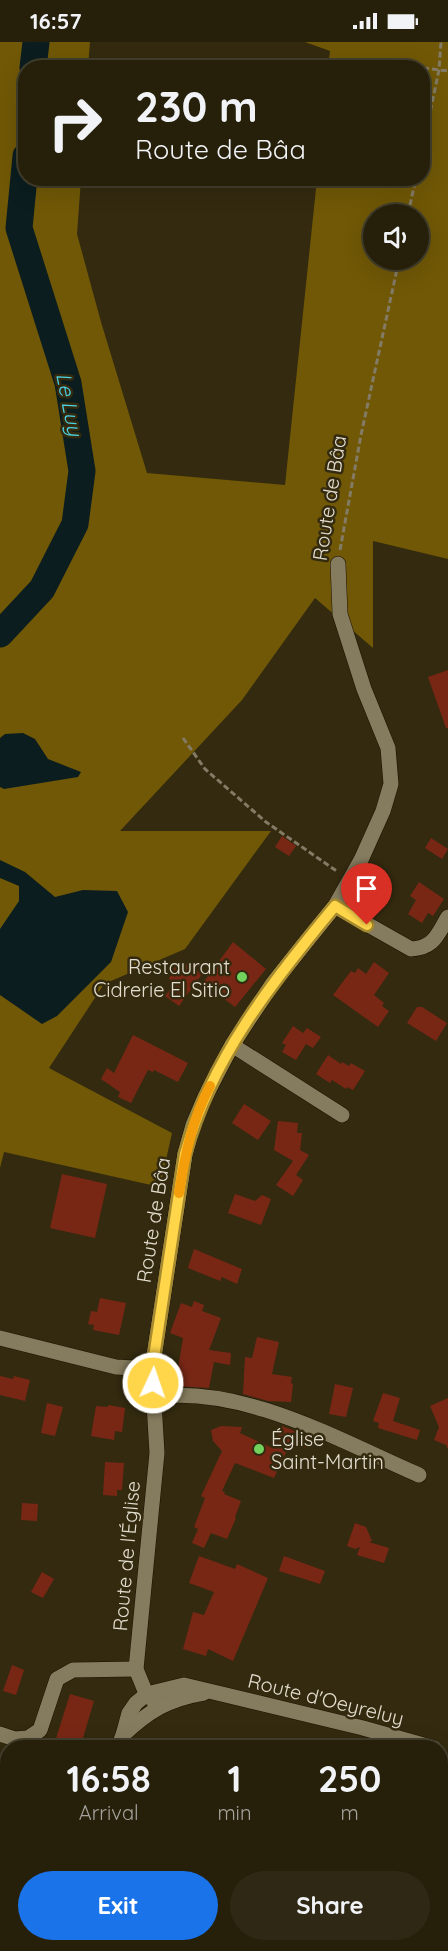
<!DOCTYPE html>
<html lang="en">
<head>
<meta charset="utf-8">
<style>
  :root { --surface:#26200b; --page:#2e2814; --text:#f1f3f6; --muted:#a4a39d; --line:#423e2c; --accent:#1a73e8 }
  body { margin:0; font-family:Quicksand,sans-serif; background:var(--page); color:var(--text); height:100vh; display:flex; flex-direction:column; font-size:22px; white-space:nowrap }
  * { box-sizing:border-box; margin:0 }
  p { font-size:20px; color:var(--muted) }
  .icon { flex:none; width:33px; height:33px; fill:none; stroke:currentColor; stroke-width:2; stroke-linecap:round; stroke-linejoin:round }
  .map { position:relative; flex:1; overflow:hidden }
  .side { position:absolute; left:0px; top:1698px; width:448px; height:212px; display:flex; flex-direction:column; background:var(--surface); border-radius:24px 24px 0 0; box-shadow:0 6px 24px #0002,0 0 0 2px var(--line) }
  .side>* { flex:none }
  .hud { position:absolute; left:18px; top:18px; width:412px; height:126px; border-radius:24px; box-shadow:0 6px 24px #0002,0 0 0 2px var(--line); background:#26200b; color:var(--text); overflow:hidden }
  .buttons { position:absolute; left:363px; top:162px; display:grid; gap:12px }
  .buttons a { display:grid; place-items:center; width:66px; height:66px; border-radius:50%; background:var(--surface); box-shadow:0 6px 24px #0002,0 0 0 2px var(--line); font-size:30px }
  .pin { position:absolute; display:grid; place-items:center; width:51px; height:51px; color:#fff; margin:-62px -26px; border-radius:50% 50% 50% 0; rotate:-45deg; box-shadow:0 0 6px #0007 }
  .pin .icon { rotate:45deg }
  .me { position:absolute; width:66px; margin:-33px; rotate:3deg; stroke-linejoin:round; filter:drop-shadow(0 0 4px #0008) }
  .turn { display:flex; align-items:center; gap:21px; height:126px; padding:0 18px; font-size:27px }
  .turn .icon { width:78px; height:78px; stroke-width:2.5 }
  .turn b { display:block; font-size:42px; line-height:51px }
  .eta { display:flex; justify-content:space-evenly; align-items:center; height:102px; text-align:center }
  .eta b { font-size:36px; font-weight:700; line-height:42px }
  .primary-button { display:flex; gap:12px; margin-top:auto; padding:12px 18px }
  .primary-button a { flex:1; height:69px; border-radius:36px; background:var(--accent); color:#fff; font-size:24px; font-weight:700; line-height:69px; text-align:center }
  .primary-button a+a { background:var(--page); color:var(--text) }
  .status { display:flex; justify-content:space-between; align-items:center; height:42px; padding:0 30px; background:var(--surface); direction:ltr }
  .status svg { height:16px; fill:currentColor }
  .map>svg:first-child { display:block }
</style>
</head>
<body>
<div class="status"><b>16:57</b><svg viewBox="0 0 49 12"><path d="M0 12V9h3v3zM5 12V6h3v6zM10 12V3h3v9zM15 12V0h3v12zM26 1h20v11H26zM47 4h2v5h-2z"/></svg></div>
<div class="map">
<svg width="448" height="1909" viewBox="0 0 448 1909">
  <rect width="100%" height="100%" fill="#332a0f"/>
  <path fill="#705806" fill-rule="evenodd" d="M 0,0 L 90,0 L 88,25 L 26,26 L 26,136 L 81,137 L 77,192 L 101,280 L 147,431 L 285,443 L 317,137 L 423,136 L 423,26 L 328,25 L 330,9 L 305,0 L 448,0 L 448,517 L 373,499 L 373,606 L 315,556 L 242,658 L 120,789 L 271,789 L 185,907 L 104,942 L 49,1026 L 172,1091 L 160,1145 L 4,1110 L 0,1126 ZM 374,172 L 418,172 L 418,218 L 374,218 Z"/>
  <g fill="#0b1d1f">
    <path d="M 23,691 L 35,697 L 48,717 L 81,730 L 78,735 L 4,747 L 0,745 L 0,696 L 5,692 Z"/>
    <path d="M 0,818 L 25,830 L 55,855 L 83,848 L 117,849 L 128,870 L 111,920 L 57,974 L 42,982 L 0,953 L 0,887 L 19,859 L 19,844 L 0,836 Z"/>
  </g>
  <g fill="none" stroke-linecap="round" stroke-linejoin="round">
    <g stroke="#0b1d1f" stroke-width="27">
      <path d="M 33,26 L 36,0"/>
      <path d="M 0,592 L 42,547 L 75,482 L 82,429 L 68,341 L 19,186 L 26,114"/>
    </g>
  </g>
  <g fill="#792715">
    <path d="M 448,628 L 448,686 L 446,686 L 428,635 Z"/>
    <path d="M 282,794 L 296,804 L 289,814 L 275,805 Z"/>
    <path d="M 431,796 L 448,807 L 442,817 L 425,806 Z"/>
    <path d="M 419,840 L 444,857 L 433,874 L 428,871 L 422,881 L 408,872 L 416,858 L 410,854 Z"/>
    <path d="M 233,900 L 266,927 L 235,965 L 203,941 Z"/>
    <path d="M 178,919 L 185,924 L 188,921 L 202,932 L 179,964 L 165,954 L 175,941 L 169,937 Z"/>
    <path d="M 374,920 L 389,931 L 374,953 L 384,961 L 382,964 L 389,969 L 378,985 L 333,953 L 351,929 L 355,931 L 358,926 L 366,932 Z"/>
    <path d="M 417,965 L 422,965 L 447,981 L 436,999 L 407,981 Z"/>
    <path d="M 293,984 L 303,991 L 307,986 L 321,995 L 313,1006 L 306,1002 L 296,1018 L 282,1010 L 286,1003 L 282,1001 Z"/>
    <path d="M 133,993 L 188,1021 L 178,1040 L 154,1028 L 153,1030 L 148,1028 L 131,1061 L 118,1055 L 120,1050 L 101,1037 L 107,1026 L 114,1031 Z"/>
    <path d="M 328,1013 L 341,1022 L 342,1020 L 349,1024 L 351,1021 L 365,1029 L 353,1048 L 347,1045 L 346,1047 L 332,1038 L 330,1041 L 316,1032 Z"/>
    <path d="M 244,1062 L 271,1079 L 258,1098 L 232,1081 Z"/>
    <path d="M 278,1079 L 298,1081 L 297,1091 L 302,1091 L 300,1108 L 309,1113 L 296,1133 L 303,1138 L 293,1154 L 276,1143 L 293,1119 L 274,1108 Z"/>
    <path d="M 62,1132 L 107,1142 L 95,1196 L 50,1186 Z"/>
    <path d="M 235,1152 L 255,1159 L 262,1153 L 271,1157 L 261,1183 L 228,1171 Z"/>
    <path d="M 194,1207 L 242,1227 L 237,1242 L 222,1235 L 220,1239 L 188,1226 Z"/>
    <path d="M 100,1256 L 126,1261 L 119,1293 L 93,1288 L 94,1283 L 88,1282 L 91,1269 L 97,1270 Z"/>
    <path d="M 194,1259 L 204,1263 L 202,1269 L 221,1276 L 209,1308 L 231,1311 L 230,1323 L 214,1320 L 209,1346 L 175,1344 L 183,1296 L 170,1291 L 181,1261 L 192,1265 Z"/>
    <path d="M 257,1295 L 279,1300 L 272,1332 L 292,1335 L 291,1341 L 293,1342 L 291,1360 L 268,1359 L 243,1352 L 245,1315 L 252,1316 Z"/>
    <path d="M 0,1334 L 13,1337 L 14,1334 L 30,1338 L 25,1359 L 0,1353 Z"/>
    <path d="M 335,1342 L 353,1346 L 346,1375 L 329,1372 Z"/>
    <path d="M 383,1351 L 400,1356 L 393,1379 L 420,1388 L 417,1398 L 378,1386 L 379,1381 L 373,1379 Z"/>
    <path d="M 448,1356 L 448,1407 L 446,1403 L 434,1398 L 439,1385 L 430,1364 Z"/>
    <path d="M 47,1361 L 63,1365 L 55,1394 L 41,1391 Z"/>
    <path d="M 108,1363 L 125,1366 L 122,1390 L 115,1389 L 114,1398 L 91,1394 L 96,1364 L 108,1365 Z"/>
    <path d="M 221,1384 L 242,1385 L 240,1391 L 272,1406 L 282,1384 L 310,1395 L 305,1406 L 291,1400 L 274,1436 L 235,1421 L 222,1449 L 225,1450 L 224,1452 L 241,1459 L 235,1475 L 236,1476 L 227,1497 L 211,1491 L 204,1506 L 192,1501 L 198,1487 L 194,1485 L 205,1456 L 201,1454 L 222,1409 L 213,1399 L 211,1388 Z"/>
    <path d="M 105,1420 L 124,1421 L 122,1448 L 117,1448 L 117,1454 L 103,1453 Z"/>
    <path d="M 22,1461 L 38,1462 L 37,1479 L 21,1478 Z"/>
    <path d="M 355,1481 L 366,1485 L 372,1499 L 369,1500 L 389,1506 L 384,1521 L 357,1513 L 360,1505 L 355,1507 L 347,1504 Z"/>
    <path d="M 199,1514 L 235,1527 L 237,1522 L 268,1536 L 233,1619 L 208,1607 L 206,1614 L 183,1607 L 193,1570 L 204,1573 L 214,1550 L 189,1541 Z"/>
    <path d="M 284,1514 L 325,1529 L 320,1542 L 279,1529 Z"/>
    <path d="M 42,1530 L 54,1537 L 43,1556 L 31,1550 Z"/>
    <path d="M 12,1623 L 24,1628 L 16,1653 L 3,1649 Z"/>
    <path d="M 70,1652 L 94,1659 L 80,1706 L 53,1706 Z"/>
  </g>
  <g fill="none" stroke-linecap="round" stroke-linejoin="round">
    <defs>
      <g id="minor">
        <path d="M 335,864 L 411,907 C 434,906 437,893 448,875"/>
        <path d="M 232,1003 L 342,1073"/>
        <path d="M 0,1296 L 116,1325 L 152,1327"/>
        <path d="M 153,1355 C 244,1343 338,1398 419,1433"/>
        <path d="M 158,1664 L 145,1649 L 136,1627 L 157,1411 L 152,1327 L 185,1112 L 193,1083 L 205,1055 L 232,1003 L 273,941 L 335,864 L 361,818 L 383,769 L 391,742 L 388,706 L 364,647 L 340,572 L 338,522"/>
        <path d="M 0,1692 L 15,1697 L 28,1696 L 40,1688 L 57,1637 L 73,1628 L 136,1627"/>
        <path d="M 123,1693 C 149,1669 168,1657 204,1651"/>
        <path d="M 118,1706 L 123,1693 L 129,1671 L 136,1661 L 147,1652 L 184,1643 L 363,1686 L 434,1706"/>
        <path d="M 0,1795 L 8,1797"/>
        <path d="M 399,1902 L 418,1909"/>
        <path d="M 47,1909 L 49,1902"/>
        <path d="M 264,1909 L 265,1902"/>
      </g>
    </defs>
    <use href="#minor" stroke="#1b1200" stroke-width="16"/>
    <g stroke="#837b66" stroke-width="3" stroke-dasharray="6 3" stroke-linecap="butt">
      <path d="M 344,18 L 413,26"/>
      <path d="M 423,26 L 448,29"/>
      <path d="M 423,104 L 439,28 L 441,0"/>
      <path d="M 408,172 L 416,136"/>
      <path d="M 340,508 L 361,393 L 399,218"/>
      <path d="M 183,696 L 205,727 L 266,780 L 338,830"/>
    </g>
    <use href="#minor" stroke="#857b5e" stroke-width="15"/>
  </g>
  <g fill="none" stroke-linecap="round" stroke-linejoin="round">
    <defs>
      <path id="route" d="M 153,1341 L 152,1328 L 185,1112 C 211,1016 273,939 335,864 L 367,883"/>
    </defs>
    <use href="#route" stroke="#a68a30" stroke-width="15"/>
    <use href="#route" stroke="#ffd54a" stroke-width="10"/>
    <path stroke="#f59e0b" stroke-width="10" d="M 179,1151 C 185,1113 192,1078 210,1044"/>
  </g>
  <g fill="#71d25e" stroke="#332a0f" stroke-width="2">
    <circle cx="242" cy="935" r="6"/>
    <circle cx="259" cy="1407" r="6"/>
  </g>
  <g text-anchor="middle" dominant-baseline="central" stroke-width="5" stroke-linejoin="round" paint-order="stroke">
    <g font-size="20" fill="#e4decf" stroke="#332a0f">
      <text transform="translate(329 456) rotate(-81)">Route de Bâa</text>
      <text transform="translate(153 1178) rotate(-81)">Route de Bâa</text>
      <text transform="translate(126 1514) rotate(-85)">Route de l'Église</text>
      <text transform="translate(326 1657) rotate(14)">Route d'Oeyreluy</text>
    </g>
    <g font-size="20" fill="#e4decf" stroke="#332a0f" text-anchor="end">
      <text x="230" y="924">Restaurant<tspan x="230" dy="23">Cidrerie El Sitio</tspan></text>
      <text x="271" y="1396" text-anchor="start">Église<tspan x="271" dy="23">Saint-Martin</tspan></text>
    </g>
    <g font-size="21" font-style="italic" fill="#4ad4e5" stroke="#332a0f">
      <text transform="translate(70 362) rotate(79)">Le Luy</text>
    </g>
  </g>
</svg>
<div class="buttons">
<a><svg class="icon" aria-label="sound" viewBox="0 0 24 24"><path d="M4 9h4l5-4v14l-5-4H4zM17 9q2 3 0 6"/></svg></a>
</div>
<div class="pin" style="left:367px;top:883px;background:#d93025"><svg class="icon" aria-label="arrive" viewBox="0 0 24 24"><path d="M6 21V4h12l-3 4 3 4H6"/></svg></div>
<svg class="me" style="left:153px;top:1341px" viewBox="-20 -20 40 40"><circle r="17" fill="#ffd54a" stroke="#fff" stroke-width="3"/><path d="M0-11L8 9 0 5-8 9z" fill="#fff"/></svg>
<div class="hud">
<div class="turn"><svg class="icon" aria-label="right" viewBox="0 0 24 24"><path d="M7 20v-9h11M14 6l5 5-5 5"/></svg><div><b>230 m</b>Route de Bâa</div></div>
</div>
<section class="side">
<div class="eta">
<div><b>16:58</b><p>Arrival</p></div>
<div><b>1</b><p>min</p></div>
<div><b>250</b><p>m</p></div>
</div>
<div class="primary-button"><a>Exit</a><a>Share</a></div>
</section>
</div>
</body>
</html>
